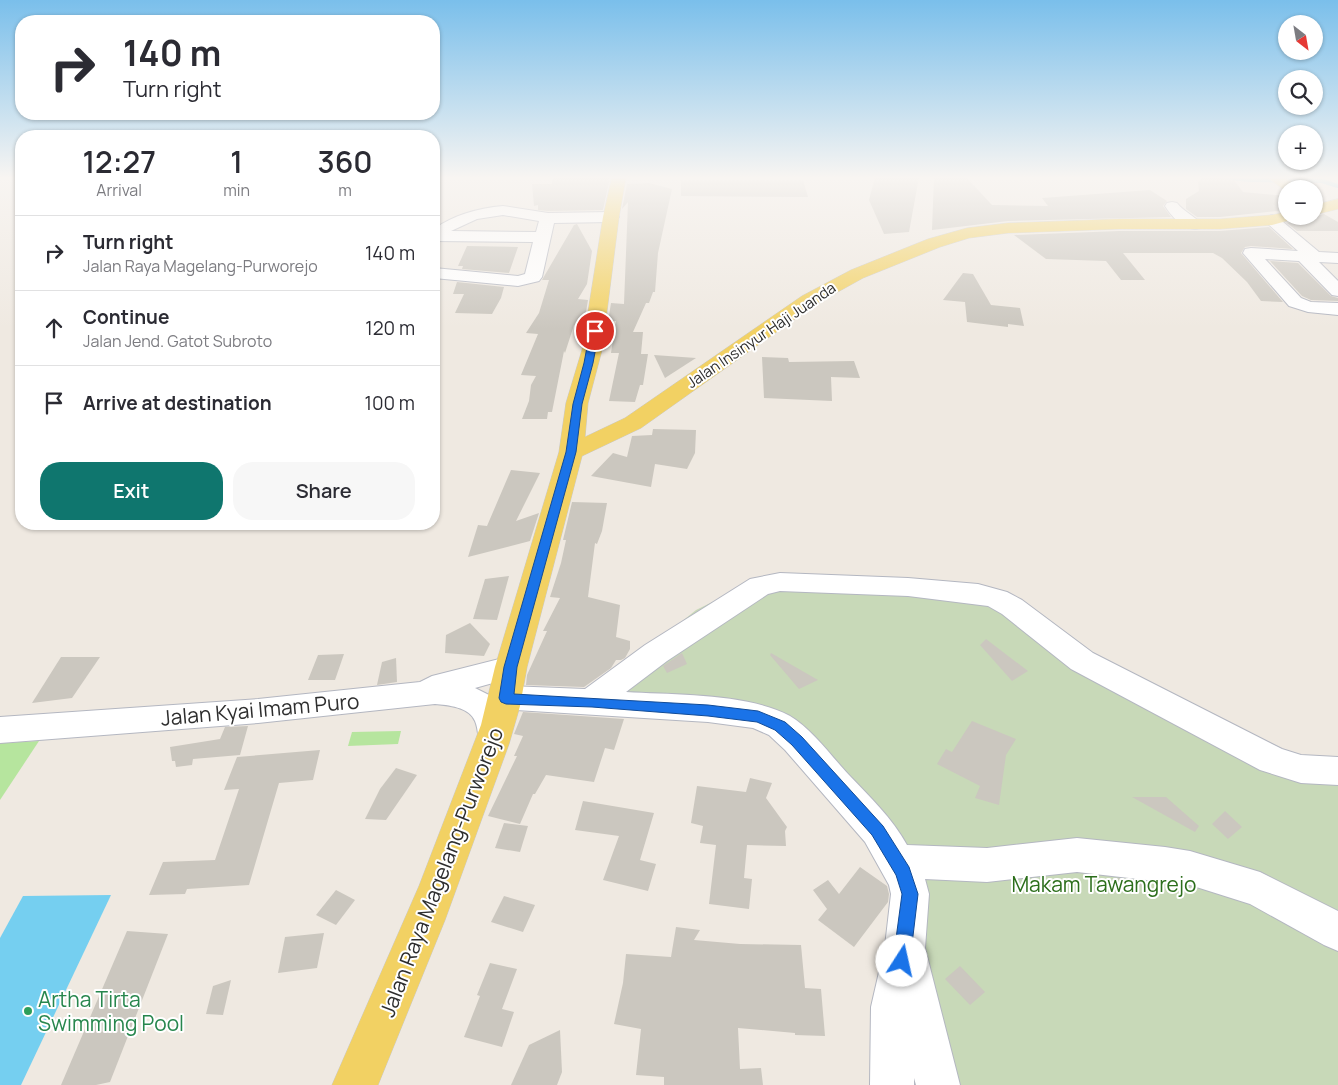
<!DOCTYPE html>
<html lang="en">
<head>
<meta charset="utf-8">
<style>
  :root { --surface:#fff; --page:#f7f7f7; --text:#2b2b33; --muted:#7c7c81; --line:#e1e1e2; --accent:#0f766e }
  body { margin:0; font-family:Manrope,sans-serif; background:var(--page); color:var(--text); height:100vh; display:flex; flex-direction:column; font-size:19px; white-space:nowrap }
  * { box-sizing:border-box; margin:0 }
  p { font-size:16px; color:var(--muted) }
  .icon { flex:none; width:28px; height:28px; fill:none; stroke:currentColor; stroke-width:2; stroke-linecap:round; stroke-linejoin:round }
  .map { position:relative; flex:1; overflow:hidden }
  .sheet { position:absolute; left:15px; top:130px; width:425px; height:400px; display:flex; flex-direction:column; background:var(--surface); border-radius:20px; box-shadow:0 1px 4px #0004 }
  .sheet>* { flex:none }
  .hud { position:absolute; left:15px; top:15px; width:425px; height:105px; border-radius:20px; box-shadow:0 1px 4px #0004; background:#fff; color:var(--text); overflow:hidden }
  .needle { width:32px; rotate:149deg }
  .tools { position:absolute; left:1278px; top:15px; display:grid; gap:10px }
  .tools a { display:grid; place-items:center; width:45px; height:45px; border-radius:50%; background:var(--surface); box-shadow:0 1px 4px #0004; font-size:25px }
  .pin { position:absolute; display:grid; place-items:center; width:42px; height:42px; color:#fff; margin:-21px; border:2px solid #fff; border-radius:50%; box-shadow:0 1px 5px #0007 }
  .me { position:absolute; width:55px; margin:-28px; rotate:10deg; stroke-linejoin:round; filter:drop-shadow(0 0 4px #0008) }
  .turn { display:flex; align-items:center; gap:18px; height:105px; padding:0 25px; font-size:22px }
  .turn .icon { width:65px; height:65px; stroke-width:2.5 }
  .turn b { display:block; font-size:35px; line-height:42px }
  .eta { display:flex; justify-content:space-evenly; align-items:center; height:85px; text-align:center }
  .eta b { font-size:30px; font-weight:600; line-height:35px }
  .button { display:flex; gap:10px; margin-top:auto; padding:10px 25px }
  .button a { flex:1; height:58px; border-radius:20px; background:var(--accent); color:#fff; font-size:20px; font-weight:600; line-height:58px; text-align:center }
  .button a+a { background:var(--page); color:var(--text) }
  ul { padding:0; list-style:none }
  li { display:flex; align-items:center; gap:15px; height:75px; padding:0 25px; border-top:1px solid var(--line) }
  li div { flex:1 }
  li b { display:block; font-size:19px }
  li em { font-style:normal }
  .map>svg:first-child { display:block }
</style>
</head>
<body>
<div class="map">
<svg width="1338" height="1085" viewBox="0 0 1338 1085">
  <rect width="100%" height="100%" fill="#efe9e1"/>
  <g fill="#b6e59e">
    <path d="M 401,731 L 398,744 L 348,746 L 352,732 Z"/>
    <path d="M 39,741 L 0,800 L 0,743 Z"/>
  </g>
  <path fill="#c8d9b8" d="M 751,583 L 984,597 L 1142,682 L 1196,705 L 1274,753 L 1338,764 L 1338,1085 L 905,1085 L 890,853 L 765,712 L 615,696 L 664,636 L 696,610 Z"/>
  <path fill="#75cff0" d="M 111,895 L 21,1085 L 0,1085 L 0,938 L 23,896 Z"/>
  <g fill="none" stroke-linecap="round" stroke-linejoin="round">
    <path stroke="#75cff0" stroke-width="4" d="M 1218,177 L 1251,180 L 1322,181 L 1338,186"/>
  </g>
  <g fill="#cbc7bf">
    <path d="M 553,177 L 610,177 L 603,210 L 548,211 L 538,210 L 538,205 L 534,206 L 532,184 L 552,184 Z"/>
    <path d="M 875,177 L 919,177 L 909,232 L 884,234 L 869,200 Z"/>
    <path d="M 934,177 L 966,177 L 992,205 L 1048,206 L 1042,198 L 1150,190 L 1167,201 L 1163,206 L 1171,217 L 1008,221 L 932,230 Z"/>
    <path d="M 1204,177 L 1234,180 L 1243,192 L 1286,196 L 1286,210 L 1220,217 L 1197,217 L 1186,209 L 1186,199 L 1199,191 L 1198,182 Z"/>
    <path d="M 681,180 L 803,180 L 808,197 L 681,196 Z"/>
    <path d="M 649,183 L 672,189 L 658,253 L 655,292 L 653,292 L 649,303 L 646,303 L 633,332 L 643,332 L 641,354 L 648,354 L 643,385 L 640,385 L 635,402 L 609,401 L 619,353 L 611,353 L 616,321 L 608,322 L 611,303 L 624,304 L 628,202 L 622,209 L 627,184 Z"/>
    <path d="M 1324,214 L 1338,222 L 1338,231 L 1297,231 L 1287,223 L 1294,221 L 1298,216 L 1314,217 Z"/>
    <path d="M 577,224 L 592,251 L 587,284 L 578,299 L 588,300 L 585,318 L 574,325 L 565,353 L 564,351 L 552,412 L 548,412 L 547,419 L 522,419 L 529,401 L 531,385 L 536,376 L 521,375 L 538,334 L 526,333 L 539,313 L 549,280 L 542,280 L 574,225 Z"/>
    <path d="M 1269,227 L 1293,249 L 1251,246 L 1245,247 L 1241,253 L 1283,302 L 1261,301 L 1247,282 L 1222,258 L 1213,253 L 1123,253 L 1145,280 L 1121,280 L 1106,261 L 1046,259 L 1014,235 L 1119,231 L 1220,231 Z"/>
    <path d="M 467,246 L 518,247 L 509,273 L 462,269 L 463,266 L 458,266 Z"/>
    <path d="M 1270,261 L 1298,263 L 1331,296 L 1338,298 L 1338,301 L 1311,300 L 1302,296 Z"/>
    <path d="M 963,273 L 973,274 L 991,305 L 1020,308 L 1024,326 L 1008,324 L 1008,327 L 967,322 L 965,302 L 943,300 Z"/>
    <path d="M 457,282 L 504,287 L 501,298 L 492,314 L 455,313 L 464,294 L 453,294 Z"/>
    <path d="M 654,355 L 696,358 L 665,378 Z"/>
    <path d="M 762,357 L 788,358 L 789,362 L 854,361 L 860,378 L 831,377 L 832,401 L 764,398 Z"/>
    <path d="M 653,429 L 696,430 L 695,453 L 687,469 L 655,464 L 651,487 L 591,476 L 613,453 L 627,457 L 632,436 L 652,435 Z"/>
    <path d="M 511,470 L 540,473 L 516,521 L 539,513 L 530,541 L 468,557 L 478,525 L 487,526 Z"/>
    <path d="M 572,502 L 607,503 L 602,531 L 597,544 L 595,543 L 588,597 L 620,605 L 616,637 L 630,641 L 630,649 L 625,658 L 621,660 L 616,660 L 611,668 L 584,687 L 526,685 L 527,675 L 547,631 L 543,631 L 560,598 L 550,597 L 561,563 L 566,540 L 563,540 Z"/>
    <path d="M 509,576 L 497,620 L 473,619 L 485,579 Z"/>
    <path d="M 470,623 L 490,644 L 484,656 L 445,653 L 446,635 Z"/>
    <path d="M 986,639 L 1028,671 L 1012,681 L 980,645 Z"/>
    <path d="M 682,653 L 687,664 L 667,673 L 663,666 Z"/>
    <path d="M 771,653 L 818,680 L 799,689 L 770,655 Z"/>
    <path d="M 344,654 L 335,680 L 308,680 L 318,655 Z"/>
    <path d="M 61,657 L 100,657 L 72,698 L 32,703 Z"/>
    <path d="M 396,658 L 397,682 L 377,685 L 382,662 Z"/>
    <path d="M 523,712 L 624,719 L 614,750 L 605,748 L 594,782 L 546,775 L 535,794 L 533,794 L 520,824 L 488,816 L 517,756 L 514,756 L 523,736 L 514,734 Z"/>
    <path d="M 972,721 L 1016,739 L 1006,755 L 999,805 L 975,798 L 980,786 L 937,764 L 946,749 L 952,752 Z"/>
    <path d="M 248,726 L 240,755 L 193,759 L 192,765 L 176,767 L 175,761 L 172,761 L 170,747 L 220,739 L 225,727 Z"/>
    <path d="M 320,750 L 313,780 L 279,783 L 249,885 L 187,889 L 185,894 L 149,895 L 163,862 L 215,860 L 239,789 L 224,790 L 237,757 Z"/>
    <path d="M 396,768 L 417,775 L 386,820 L 365,819 L 380,789 Z"/>
    <path d="M 750,778 L 772,783 L 766,798 L 787,827 L 785,831 L 786,846 L 747,845 L 744,878 L 752,879 L 749,909 L 709,904 L 716,845 L 700,843 L 703,826 L 691,823 L 697,786 L 746,792 Z"/>
    <path d="M 1132,797 L 1166,797 L 1199,826 L 1195,832 Z"/>
    <path d="M 583,801 L 654,813 L 640,860 L 656,864 L 648,891 L 603,880 L 619,836 L 575,830 Z"/>
    <path d="M 1225,811 L 1242,827 L 1228,839 L 1212,824 Z"/>
    <path d="M 504,823 L 528,826 L 520,852 L 495,848 Z"/>
    <path d="M 860,867 L 887,886 L 889,894 L 888,902 L 854,947 L 818,920 L 827,909 L 813,890 L 828,880 L 839,894 Z"/>
    <path d="M 1117,878 L 1147,882 L 1132,893 Z"/>
    <path d="M 336,890 L 355,900 L 336,925 L 316,915 Z"/>
    <path d="M 504,896 L 535,905 L 523,932 L 491,922 Z"/>
    <path d="M 676,927 L 700,930 L 694,940 L 740,944 L 801,945 L 805,988 L 821,989 L 825,1036 L 795,1035 L 795,1033 L 738,1028 L 740,1069 L 761,1068 L 763,1085 L 664,1085 L 664,1077 L 636,1075 L 641,1029 L 614,1024 L 623,983 L 626,954 L 671,957 Z"/>
    <path d="M 127,931 L 168,934 L 110,1082 L 96,1085 L 61,1085 Z"/>
    <path d="M 324,933 L 317,968 L 278,973 L 285,937 Z"/>
    <path d="M 490,963 L 517,969 L 502,1009 L 514,1012 L 502,1047 L 464,1037 L 480,996 L 477,995 Z"/>
    <path d="M 960,966 L 985,992 L 970,1005 L 945,979 Z"/>
    <path d="M 231,980 L 223,1015 L 206,1014 L 213,986 Z"/>
    <path d="M 560,1030 L 562,1072 L 557,1085 L 511,1085 L 529,1045 Z"/>
  </g>
  <g fill="none" stroke-linecap="round" stroke-linejoin="round">
    <defs>
      <g id="minor">
        <path d="M 1172,202 L 1177,203 C 1184,212 1195,216 1202,225 L 1200,228 C 1185,232 1172,217 1165,206 L 1167,203 Z"/>
        <path d="M 503,206 L 548,213 L 611,212 L 616,214 L 619,217 L 616,220 L 611,222 L 554,223 L 542,277 L 539,281 L 518,286 L 434,278 L 434,268 L 518,276 L 525,274 L 533,242 L 434,241 L 434,229 C 454,215 479,208 503,206 ZM 503,215 L 539,221 L 536,232 L 451,231 L 477,219 Z"/>
        <path d="M 1272,215 L 1277,217 L 1319,252 L 1338,253 L 1338,263 L 1319,262 L 1338,281 L 1338,296 L 1332,295 L 1299,261 L 1265,259 L 1301,298 L 1311,302 L 1338,303 L 1338,315 L 1308,312 L 1289,306 L 1243,253 L 1245,249 L 1251,248 L 1298,251 L 1267,223 L 1264,220 L 1267,217 Z"/>
        <path d="M 780,573 L 908,578 L 978,584 L 1007,592 L 1022,600 L 1093,653 L 1282,749 L 1301,755 L 1338,757 L 1338,785 L 1301,783 L 1260,770 L 1071,669 L 1002,614 L 988,606 L 908,596 L 780,591 L 768,594 L 667,661 L 626,692 C 675,695 747,693 790,716 C 811,728 832,757 849,775 C 870,797 892,818 907,845 L 987,848 L 1077,838 L 1165,847 L 1190,851 L 1260,872 L 1338,911 L 1338,951 L 1324,945 L 1250,904 L 1190,885 L 1077,872 L 987,882 L 925,879 L 929,894 L 925,948 L 960,1085 L 916,1085 L 914,1078 L 914,1085 L 870,1085 L 871,1007 L 885,946 L 891,894 L 889,885 L 865,842 L 785,750 L 769,735 L 753,728 L 708,722 L 502,709 C 509,722 513,734 506,748 L 494,752 L 482,748 C 477,739 479,730 475,721 C 469,707 448,705 435,704 L 258,723 L 0,743 L 0,717 L 258,699 L 420,682 L 432,676 L 511,656 L 522,659 L 526,667 L 522,675 L 475,688 L 491,696 L 495,689 L 506,686 L 585,689 L 645,645 L 750,579 Z"/>
      </g>
      <g id="major">
        <path d="M 612,177 L 626,177 L 619,217 L 602,350 L 588,403 L 585,437 L 625,418 L 802,296 L 851,270 L 928,239 L 967,228 L 1008,223 L 1119,219 L 1220,219 L 1272,215 L 1286,212 L 1286,216 L 1296,216 L 1294,219 L 1272,225 L 1220,229 L 1119,229 L 1008,233 L 969,238 L 940,247 L 863,278 L 816,304 L 641,428 L 582,456 L 527,667 L 520,706 L 509,744 L 445,920 L 378,1085 L 332,1085 L 419,886 L 481,725 L 495,667 L 559,452 L 566,403 L 582,350 L 603,217 Z"/>
        <path d="M 1267,177 L 1284,177 L 1301,189 L 1286,189 L 1286,191 Z"/>
        <path d="M 1338,199 L 1338,209 L 1314,215 L 1314,205 Z"/>
      </g>
    </defs>
    <use href="#minor" stroke="#b4b7c1" stroke-width="2"/>
    <use href="#major" stroke="#c9c9c9" stroke-width="1"/>
    <use href="#minor" fill="#fff" fill-rule="evenodd"/>
    <use href="#major" fill="#f2d163" fill-rule="evenodd"/>
  </g>
  <linearGradient id="sky" x2="0" y2="1"><stop stop-color="#7abfeb"/><stop offset="0.54" stop-color="#f8f5f2"/><stop offset="1" stop-color="#f8f5f2" stop-opacity="0"/></linearGradient>
  <rect width="1338" height="329" fill="url(#sky)"/>
  <path fill="#1a73e8" stroke="#114b97" d="M 595,328 L 599,331 L 593,363 L 582,404 L 576,452 L 517,667 L 514,694 L 708,705 L 758,711 L 785,722 L 802,737 L 883,826 L 909,867 L 918,894 L 910,961 L 908,967 L 902,970 L 895,967 L 893,961 L 902,894 L 896,875 L 872,835 L 792,745 L 775,730 L 757,722 L 708,716 L 592,707 L 506,704 L 501,702 L 499,698 L 504,667 L 566,452 L 573,404 L 584,363 L 590,331 Z"/>
  <circle fill="#2e9e5b" stroke="#fff" stroke-width="2" cx="28" cy="1011" r="5"/>
  <g text-anchor="middle" dominant-baseline="central" stroke-width="4" stroke-linejoin="round" paint-order="stroke">
    <g font-size="15" fill="#2e2e2e" stroke="#fff">
      <text transform="translate(761 335) rotate(-34)">Jalan Insinyur Haji Juanda</text>
    </g>
    <g font-size="21" fill="#2e2e2e" stroke="#fff">
      <text transform="translate(260 709) rotate(-5)">Jalan Kyai Imam Puro</text>
      <text transform="translate(441 872) rotate(-69)">Jalan Raya Magelang-Purworejo</text>
    </g>
    <g font-size="21" fill="#2c6e1b" stroke="#fff">
      <text x="1104" y="884">Makam Tawangrejo</text>
    </g>
    <g font-size="21" fill="#27864d" stroke="#fff" text-anchor="start">
      <text x="38" y="999">Artha Tirta<tspan x="38" dy="24">Swimming Pool</tspan></text>
    </g>
  </g>
</svg>
<div class="tools">
<a><svg class="needle" viewBox="-14 -14 28 28"><path d="M0-13l5 13h-10z" fill="#e53935"/><path d="M0 13l5-13h-10z" fill="#7c7c81"/></svg></a>
<a><svg class="icon" aria-label="search" viewBox="0 0 24 24"><circle cx="10" cy="10" r="6"/><path d="M15 15l6 6"/></svg></a>
<a>+</a>
<a>−</a>
</div>
<div class="pin" style="left:595px;top:331px;background:#d93025"><svg class="icon" aria-label="arrive" viewBox="0 0 24 24"><path d="M6 21V4h12l-3 4 3 4H6"/></svg></div>
<svg class="me" style="left:902px;top:961px" viewBox="-20 -20 40 40"><circle r="19" fill="#fff"/><path d="M0-13L10 11 0 6-10 11z" fill="#1a73e8"/></svg>
<div class="hud">
<div class="turn"><svg class="icon" aria-label="right" viewBox="0 0 24 24"><path d="M7 20v-9h11M14 6l5 5-5 5"/></svg><div><b>140 m</b>Turn right</div></div>
</div>
<section class="sheet">
<div class="eta">
<div><b>12:27</b><p>Arrival</p></div>
<div><b>1</b><p>min</p></div>
<div><b>360</b><p>m</p></div>
</div>
<ul>
<li><svg class="icon" aria-label="right" viewBox="0 0 24 24"><path d="M7 20v-9h11M14 6l5 5-5 5"/></svg><div><b>Turn right</b><p>Jalan Raya Magelang-Purworejo</p></div><em>140 m</em></li>
<li><svg class="icon" aria-label="ahead" viewBox="0 0 24 24"><path d="M12 20V5M6 11l6-6 6 6"/></svg><div><b>Continue</b><p>Jalan Jend. Gatot Subroto</p></div><em>120 m</em></li>
<li><svg class="icon" aria-label="arrive" viewBox="0 0 24 24"><path d="M6 21V4h12l-3 4 3 4H6"/></svg><div><b>Arrive at destination</b></div><em>100 m</em></li>
</ul>
<div class="button"><a>Exit</a><a>Share</a></div>
</section>
</div>
</body>
</html>
